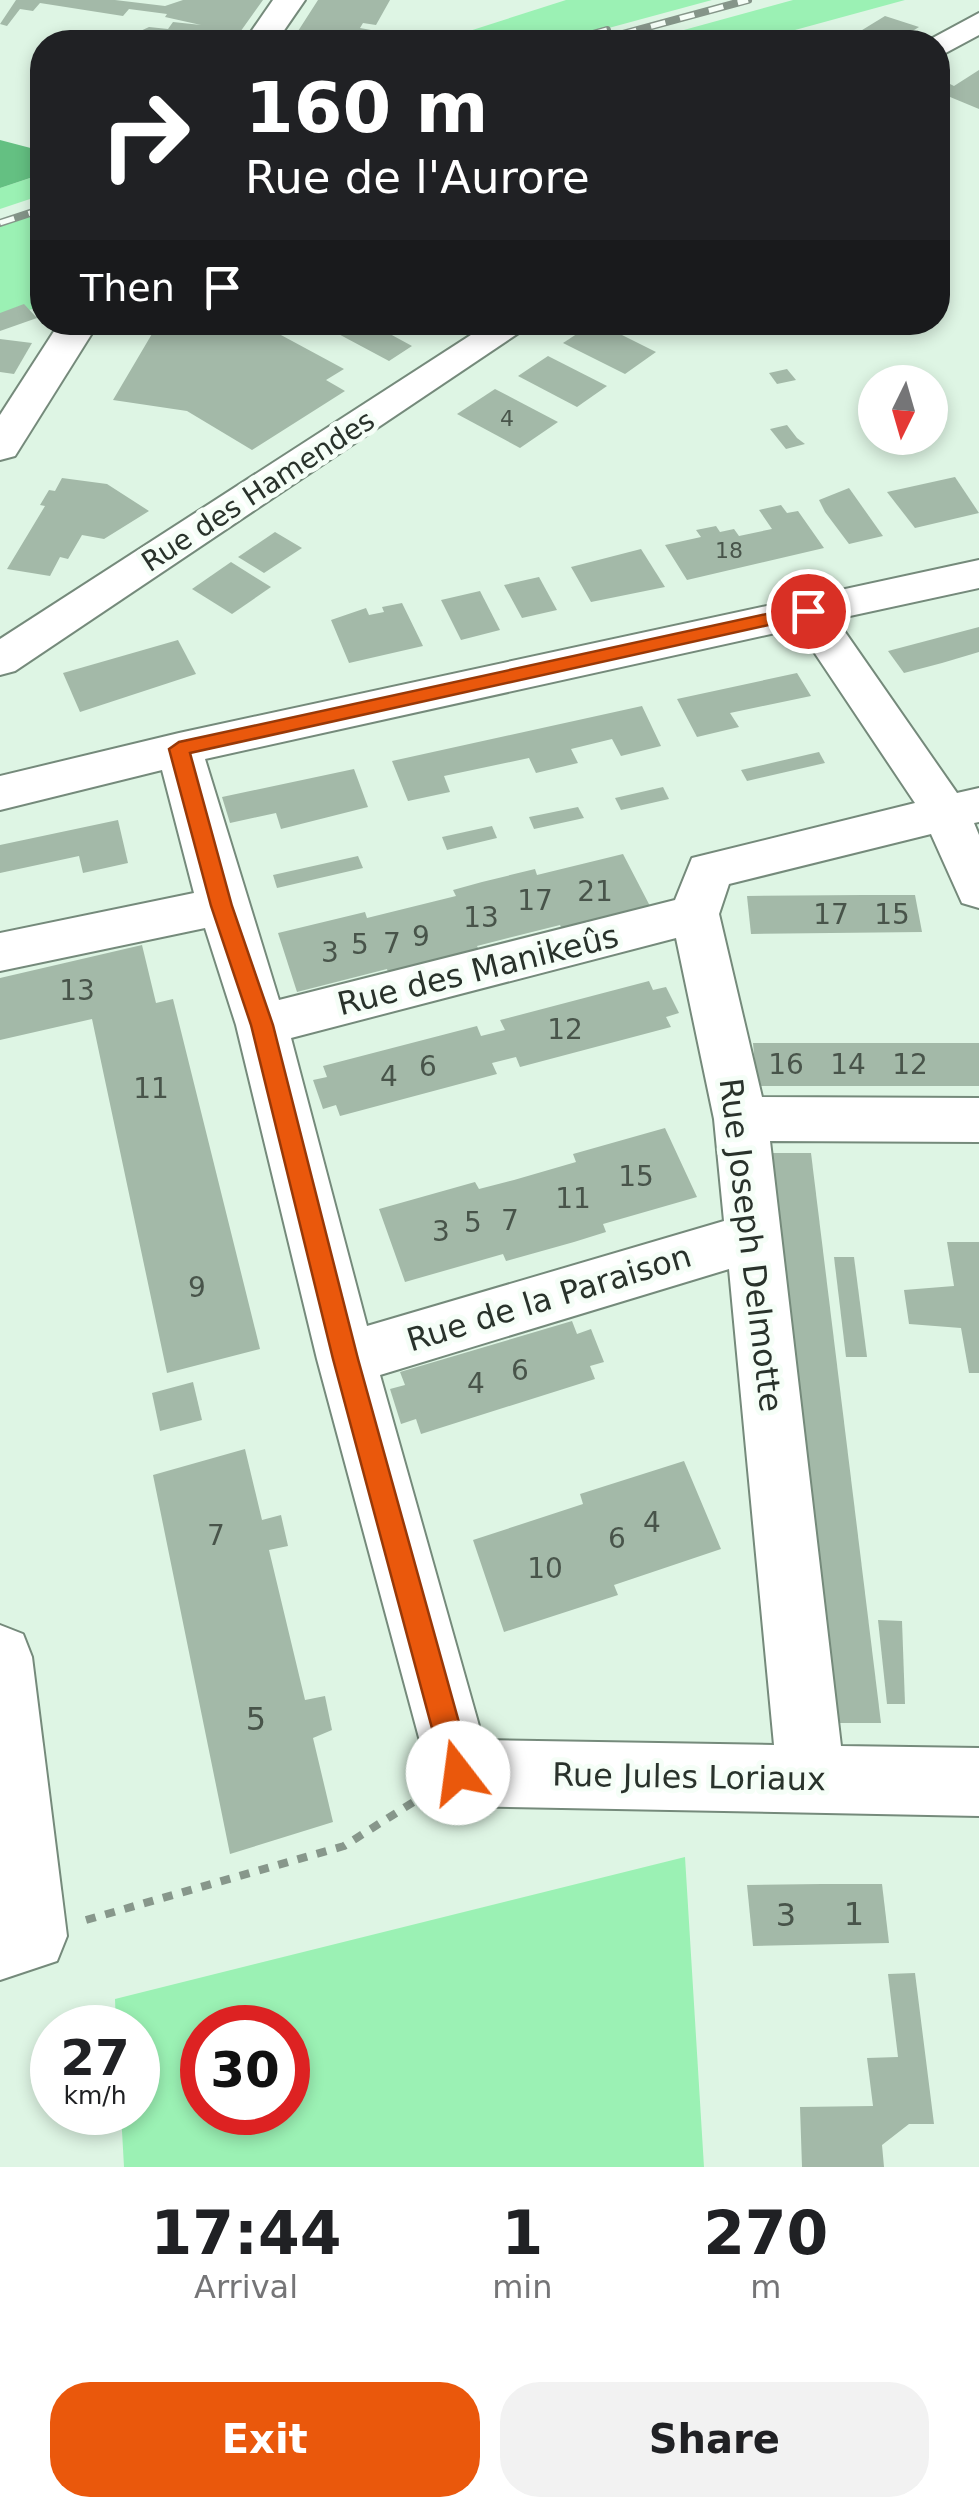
<!DOCTYPE html>
<html lang="en">
<head>
<meta charset="utf-8">
<style>
  :root { --surface:#fff; --page:#f2f2f2; --text:#202124; --muted:#757577; --accent:#ea580c }
  body { margin:0; font-family:"DejaVu Sans",sans-serif; background:var(--page); color:var(--text); height:100vh; display:flex; flex-direction:column; font-size:38px; white-space:nowrap }
  * { box-sizing:border-box; margin:0 }
  p { font-size:32px; color:var(--muted) }
  .icon { flex:none; width:55px; height:55px; fill:none; stroke:currentColor; stroke-width:2; stroke-linecap:round; stroke-linejoin:round }
  .map { position:relative; height:2167px; overflow:hidden }
  .side { display:flex; flex-direction:column; background:var(--surface); flex:1 }
  .side>* { flex:none }
  .hud { position:absolute; left:30px; top:30px; width:920px; height:305px; border-radius:40px; box-shadow:0 5px 15px #0003; background:#202124; color:#fff; overflow:hidden }
  .needle { width:65px; rotate:185deg }
  .buttons { position:absolute; left:858px; top:365px; display:grid; gap:20px }
  .buttons a { display:grid; place-items:center; width:90px; height:90px; border-radius:50%; background:var(--surface); box-shadow:0 5px 15px #0003; font-size:50px }
  .speed { position:absolute; left:30px; top:2005px; display:flex; gap:20px; font-size:50px; font-weight:700; text-align:center }
  .speed>* { display:grid; place-content:center; width:130px; height:130px; border-radius:50%; background:var(--surface); box-shadow:0 5px 15px #0003; line-height:1 }
  .speed small { font-size:25px; font-weight:400 }
  .speed .limit { border:15px solid #d22; background:#fff; color:#111 }
  .pin { position:absolute; display:grid; place-items:center; width:85px; height:85px; color:#fff; margin:-42px; border:5px solid #fff; border-radius:50%; box-shadow:0 2px 10px #0007 }
  .me { position:absolute; width:110px; margin:-55px; rotate:345deg; stroke-linejoin:round; filter:drop-shadow(0 0 8px #0008) }
  .turn { display:flex; align-items:center; gap:35px; height:210px; padding:0 50px; font-size:45px }
  .turn .icon { width:130px; height:130px; stroke-width:2.5 }
  .turn b { display:block; font-size:70px; line-height:85px }
  .then { display:flex; align-items:center; height:95px; padding:0 50px; background:#0003; gap:20px; font-size:38px }
  .eta { display:flex; justify-content:space-evenly; align-items:center; height:170px; text-align:center }
  .eta b { font-size:60px; font-weight:700; line-height:70px }
  .cta { display:flex; gap:20px; margin-top:auto; padding:20px 50px }
  .cta a { flex:1; height:115px; border-radius:40px; background:var(--accent); color:#fff; font-size:40px; font-weight:700; line-height:115px; text-align:center }
  .cta a+a { background:var(--page); color:var(--text) }
  .map>svg:first-child { display:block }
</style>
</head>
<body>
<div class="map">
<svg width="979" height="2167" viewBox="0 0 979 2167">
  <rect width="100%" height="100%" fill="#def5e4"/>
  <g fill="#9bf1b4" fill-rule="evenodd">
    <path d="M 566,0 L 712,0 L 557,42 L 435,42 Z"/>
    <path d="M 793,0 L 905,0 L 751,42 L 640,42 Z"/>
    <path d="M 42,174 L 42,195 L 0,209 L 0,188 Z"/>
    <path d="M 42,210 L 42,306 L 0,319 L 0,224 Z"/>
    <path d="M 685,1857 L 704,2167 L 124,2167 L 121,2113 L 138,2112 L 138,2028 L 116,2027 L 115,1999 ZM 202,2028 L 288,2028 L 288,2112 L 202,2112 Z"/>
  </g>
  <path fill="#64c082" d="M 0,140 L 42,151 L 42,174 L 0,188 Z"/>
  <g fill="#a3b9a8">
    <path d="M 16,0 L 115,0 L 165,6 L 183,0 L 263,0 L 233,42 L 157,42 L 161,38 L 134,34 L 149,27 L 168,29 L 173,22 L 201,25 L 165,17 L 167,14 L 129,9 L 123,16 L 40,3 L 33,11 L 20,9 L 7,26 L 0,24 Z"/>
    <path d="M 318,0 L 390,0 L 376,25 L 363,23 L 360,28 L 371,30 L 367,37 L 347,34 L 342,42 L 291,42 Z"/>
    <path d="M 885,16 L 919,27 L 895,42 L 873,42 L 854,35 Z"/>
    <path d="M 979,70 L 979,109 L 938,92 L 948,83 L 954,86 Z"/>
    <path d="M 24,304 L 37,318 L 0,331 L 0,313 Z"/>
    <path d="M 159,322 L 235,322 L 268,328 L 344,369 L 326,380 L 345,391 L 252,450 L 187,411 L 113,400 Z"/>
    <path d="M 343,322 L 389,322 L 379,328 L 412,346 L 389,361 L 331,330 Z"/>
    <path d="M 595,322 L 596,322 L 656,352 L 625,374 L 563,343 Z"/>
    <path d="M 0,339 L 32,343 L 14,374 L 0,372 Z"/>
    <path d="M 548,356 L 607,386 L 577,407 L 518,376 Z"/>
    <path d="M 787,369 L 796,380 L 777,384 L 769,373 Z"/>
    <path d="M 495,389 L 558,422 L 520,448 L 457,414 Z"/>
    <path d="M 787,425 L 797,438 L 805,444 L 786,449 L 770,429 Z"/>
    <path d="M 955,477 L 979,513 L 915,528 L 887,492 Z"/>
    <path d="M 62,478 L 107,484 L 149,511 L 104,539 L 82,535 L 68,559 L 60,557 L 50,576 L 7,569 L 45,506 L 40,505 L 49,490 L 55,491 Z"/>
    <path d="M 849,488 L 883,536 L 849,544 L 825,512 L 819,500 Z"/>
    <path d="M 781,505 L 787,513 L 798,511 L 824,548 L 687,580 L 665,545 L 701,537 L 696,530 L 716,526 L 720,532 L 734,529 L 739,536 L 772,529 L 759,510 Z"/>
    <path d="M 275,532 L 302,548 L 264,573 L 238,557 Z"/>
    <path d="M 641,549 L 665,587 L 591,602 L 571,567 Z"/>
    <path d="M 231,562 L 271,587 L 232,614 L 192,589 Z"/>
    <path d="M 539,577 L 557,610 L 522,618 L 504,585 Z"/>
    <path d="M 480,591 L 500,630 L 461,640 L 441,600 Z"/>
    <path d="M 402,603 L 423,646 L 349,663 L 331,620 L 366,608 L 369,615 L 384,612 L 382,607 Z"/>
    <path d="M 979,627 L 979,652 L 942,663 L 904,673 L 888,651 Z"/>
    <path d="M 178,640 L 196,674 L 80,712 L 63,673 Z"/>
    <path d="M 797,673 L 811,696 L 730,713 L 739,727 L 697,737 L 677,699 Z"/>
    <path d="M 642,706 L 661,746 L 621,756 L 612,739 L 571,749 L 578,763 L 536,773 L 529,758 L 444,776 L 450,792 L 408,801 L 392,761 Z"/>
    <path d="M 819,752 L 825,763 L 747,781 L 741,770 Z"/>
    <path d="M 354,769 L 368,807 L 281,829 L 276,813 L 230,823 L 222,797 Z"/>
    <path d="M 663,787 L 669,799 L 621,810 L 615,798 Z"/>
    <path d="M 578,807 L 584,818 L 534,829 L 529,817 Z"/>
    <path d="M 118,820 L 128,863 L 83,873 L 79,856 L 0,873 L 0,845 Z"/>
    <path d="M 492,826 L 497,838 L 447,850 L 442,837 Z"/>
    <path d="M 623,854 L 651,908 L 563,931 L 560,925 L 536,931 L 477,946 L 480,952 L 389,975 L 387,969 L 297,992 L 278,933 L 365,912 L 367,918 L 456,896 L 453,890 L 482,882 L 535,869 L 537,875 Z"/>
    <path d="M 358,856 L 363,868 L 277,888 L 273,875 Z"/>
    <path d="M 863,895 L 915,895 L 922,932 L 751,934 L 747,896 Z"/>
    <path d="M 142,945 L 156,1003 L 173,999 L 260,1349 L 167,1373 L 92,1019 L 0,1040 L 0,978 Z"/>
    <path d="M 649,981 L 653,990 L 666,987 L 679,1013 L 666,1017 L 671,1027 L 520,1067 L 516,1057 L 492,1063 L 497,1074 L 340,1116 L 336,1105 L 323,1109 L 313,1080 L 327,1077 L 323,1066 L 477,1026 L 481,1036 L 505,1030 L 500,1020 Z"/>
    <path d="M 753,1043 L 979,1043 L 979,1086 L 757,1086 Z"/>
    <path d="M 665,1128 L 697,1197 L 603,1224 L 606,1232 L 574,1242 L 506,1261 L 503,1254 L 405,1282 L 379,1209 L 475,1182 L 479,1189 L 514,1180 L 576,1162 L 573,1154 Z"/>
    <path d="M 765,1153 L 811,1153 L 881,1723 L 825,1723 Z"/>
    <path d="M 947,1242 L 979,1242 L 979,1373 L 969,1373 L 961,1328 L 909,1324 L 904,1290 L 954,1286 Z"/>
    <path d="M 834,1257 L 854,1257 L 867,1357 L 846,1357 Z"/>
    <path d="M 572,1321 L 577,1334 L 591,1329 L 604,1362 L 590,1366 L 595,1379 L 421,1434 L 416,1419 L 401,1424 L 390,1389 L 405,1385 L 400,1372 Z"/>
    <path d="M 193,1382 L 202,1420 L 160,1431 L 152,1393 Z"/>
    <path d="M 245,1449 L 262,1520 L 281,1515 L 288,1546 L 269,1550 L 305,1700 L 325,1696 L 332,1730 L 313,1738 L 333,1822 L 230,1854 L 153,1475 Z"/>
    <path d="M 684,1461 L 721,1549 L 614,1585 L 618,1595 L 504,1632 L 473,1540 L 583,1504 L 580,1494 Z"/>
    <path d="M 878,1620 L 902,1621 L 905,1704 L 887,1704 Z"/>
    <path d="M 822,1884 L 882,1884 L 889,1943 L 753,1946 L 747,1885 Z"/>
    <path d="M 915,1973 L 934,2124 L 909,2124 L 882,2145 L 884,2167 L 802,2167 L 800,2107 L 873,2106 L 867,2058 L 898,2057 L 888,1974 Z"/>
  </g>
  <g fill="none" stroke-linecap="round" stroke-linejoin="round">
    <defs>
      <g id="street">
        <path d="M 979,13 L 979,35 L 938,57 L 938,42 L 927,41 Z"/>
        <path d="M 491,322 L 535,322 L 15,671 L 0,675 L 0,639 Z"/>
        <path d="M 979,560 L 979,588 L 836,619 L 957,793 L 979,788 L 979,822 L 974,823 L 979,835 L 979,908 L 962,903 L 931,834 L 729,884 L 719,914 L 762,1097 L 979,1098 L 979,1142 L 770,1141 L 841,1746 L 979,1748 L 979,1816 L 459,1806 L 435,1797 L 317,1359 L 236,1025 L 205,928 L 0,971 L 0,933 L 194,893 L 162,770 L 0,810 L 0,776 L 179,733 ZM 798,628 L 915,803 L 692,858 L 675,900 L 279,1000 L 205,759 ZM 676,938 L 714,1119 L 724,1221 L 367,1326 L 291,1038 ZM 729,1269 L 774,1745 L 483,1740 L 380,1375 Z"/>
        <path d="M 0,1625 L 23,1634 L 32,1657 L 67,1936 L 57,1961 L 0,1980 Z"/>
      </g>
      <g id="secondary">
        <path d="M 273,0 L 305,0 L 276,42 L 244,42 Z"/>
        <path d="M 60,322 L 99,322 L 15,456 L 0,460 L 0,415 Z"/>
      </g>
    </defs>
    <use href="#street" stroke="#758a7b" stroke-width="4"/>
    <use href="#secondary" stroke="#758a7b" stroke-width="4"/>
    <path stroke="#87978b" stroke-width="8" stroke-dasharray="10 10" stroke-linecap="butt" d="M 86,1920 L 344,1846 L 415,1801"/>
    <use href="#street" fill="#fff" fill-rule="evenodd"/>
    <use href="#secondary" fill="#fff" fill-rule="evenodd"/>
    <defs>
      <g id="rail">
        <path d="M 564,42 L 607,30"/>
        <path d="M 593,42 L 748,0"/>
        <path d="M 0,223 L 42,209"/>
      </g>
    </defs>
    <use href="#rail" stroke="#859589" stroke-width="8"/>
    <use href="#rail" stroke="#f5fef7" stroke-width="5" stroke-dasharray="15" stroke-linecap="butt"/>
  </g>
  <path fill="#ea580c" stroke="#983908" stroke-width="2.5" d="M 808,605 L 814,607 L 814,615 L 190,753 L 232,906 L 273,1025 L 358,1359 L 473,1773 L 469,1783 L 458,1788 L 448,1783 L 444,1773 L 333,1359 L 251,1025 L 211,906 L 169,749 L 179,742 Z"/>
  <g text-anchor="middle" dominant-baseline="central" stroke-width="10" stroke-linejoin="round" paint-order="stroke">
    <g font-size="22" fill="#48544a">
      <text x="507" y="418">4</text>
      <text x="729" y="550">18</text>
    </g>
    <g font-size="28" fill="#29322b" stroke="#f5fef7">
      <text transform="translate(258 491) rotate(-33)">Rue des Hamendes</text>
    </g>
    <g font-size="28" fill="#48544a">
      <text x="595" y="891">21</text>
      <text x="535" y="900">17</text>
      <text x="831" y="914">17</text>
      <text x="892" y="914">15</text>
      <text x="481" y="917">13</text>
      <text x="421" y="936">9</text>
      <text x="392" y="943">7</text>
      <text x="360" y="944">5</text>
      <text x="330" y="952">3</text>
      <text x="77" y="990">13</text>
      <text x="565" y="1029">12</text>
      <text x="786" y="1064">16</text>
      <text x="848" y="1064">14</text>
      <text x="910" y="1064">12</text>
      <text x="428" y="1066">6</text>
      <text x="389" y="1076">4</text>
      <text x="151" y="1088">11</text>
      <text x="636" y="1176">15</text>
      <text x="573" y="1198">11</text>
      <text x="510" y="1220">7</text>
      <text x="473" y="1222">5</text>
      <text x="441" y="1231">3</text>
      <text x="197" y="1287">9</text>
      <text x="520" y="1370">6</text>
      <text x="476" y="1383">4</text>
      <text x="652" y="1522">4</text>
      <text x="216" y="1535">7</text>
      <text x="617" y="1538">6</text>
      <text x="545" y="1568">10</text>
    </g>
    <g font-size="32" fill="#29322b" stroke="#f5fef7">
      <text transform="translate(478 970) rotate(-14)">Rue des Manikeûs</text>
      <text transform="translate(751 1245) rotate(83)">Rue Joseph Delmotte</text>
      <text transform="translate(549 1298) rotate(-17)">Rue de la Paraison</text>
      <text transform="translate(689 1777) rotate(1)">Rue Jules Loriaux</text>
    </g>
    <g font-size="32" fill="#48544a">
      <text x="256" y="1719">5</text>
      <text x="854" y="1914">1</text>
      <text x="786" y="1915">3</text>
    </g>
  </g>
</svg>
<div class="buttons">
<a><svg class="needle" viewBox="-14 -14 28 28"><path d="M0-13l5 13h-10z" fill="#e53935"/><path d="M0 13l5-13h-10z" fill="#757577"/></svg></a>
</div>
<div class="speed"><div>27<small>km/h</small></div><div class="limit">30</div></div>
<div class="pin" style="left:808px;top:611px;background:#d93025"><svg class="icon" aria-label="arrive" viewBox="0 0 24 24"><path d="M6 21V4h12l-3 4 3 4H6"/></svg></div>
<svg class="me" style="left:458px;top:1773px" viewBox="-20 -20 40 40"><circle r="19" fill="#fff"/><path d="M0-13L10 11 0 6-10 11z" fill="#ea580c"/></svg>
<div class="hud">
<div class="turn"><svg class="icon" aria-label="right" viewBox="0 0 24 24"><path d="M7 20v-9h11M14 6l5 5-5 5"/></svg><div><b>160 m</b>Rue de l'Aurore</div></div>
<div class="then">Then<svg class="icon" aria-label="arrive" viewBox="0 0 24 24"><path d="M6 21V4h12l-3 4 3 4H6"/></svg></div>
</div>
</div>
<section class="side">
<div class="eta">
<div><b>17:44</b><p>Arrival</p></div>
<div><b>1</b><p>min</p></div>
<div><b>270</b><p>m</p></div>
</div>
<div class="cta"><a>Exit</a><a>Share</a></div>
</section>
</body>
</html>
